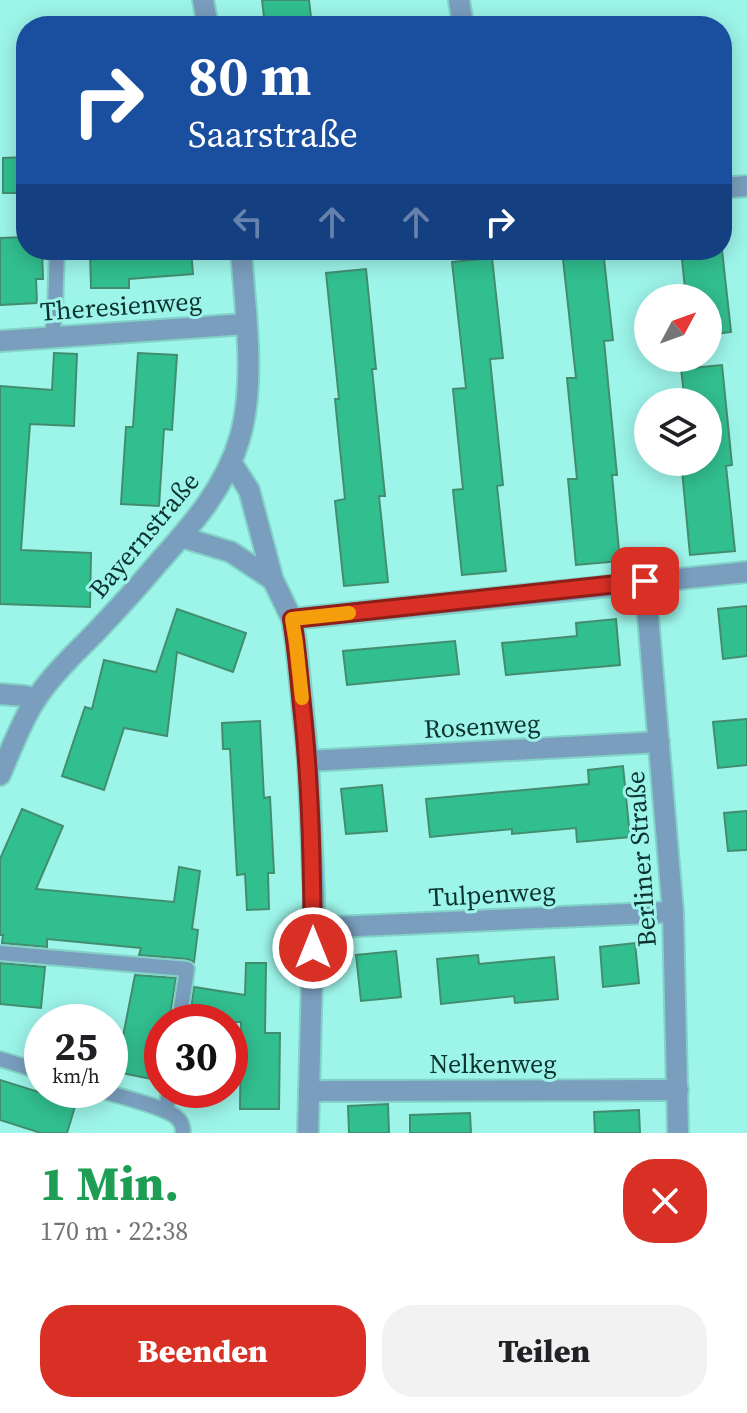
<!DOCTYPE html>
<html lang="de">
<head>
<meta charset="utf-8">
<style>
  :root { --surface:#fff; --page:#f2f2f2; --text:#202124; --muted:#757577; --accent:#d93025 }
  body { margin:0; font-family:"Source Serif 4",serif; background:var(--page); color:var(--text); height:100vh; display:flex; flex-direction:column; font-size:30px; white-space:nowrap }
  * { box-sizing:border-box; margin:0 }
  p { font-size:26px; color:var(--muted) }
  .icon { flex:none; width:44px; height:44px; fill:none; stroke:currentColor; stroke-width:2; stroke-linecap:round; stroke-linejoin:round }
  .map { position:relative; height:1133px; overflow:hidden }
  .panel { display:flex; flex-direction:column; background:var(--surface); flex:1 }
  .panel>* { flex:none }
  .hud { position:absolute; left:16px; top:16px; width:716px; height:244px; border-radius:32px; box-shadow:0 4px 20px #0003; background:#1a4fa0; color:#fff; overflow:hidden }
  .needle { width:52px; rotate:49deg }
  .buttons { position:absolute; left:634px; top:284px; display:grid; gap:16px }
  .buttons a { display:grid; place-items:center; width:88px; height:88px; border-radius:50%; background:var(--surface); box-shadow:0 4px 20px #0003; font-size:40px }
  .speed { position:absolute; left:24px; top:1004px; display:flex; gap:16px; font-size:40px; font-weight:700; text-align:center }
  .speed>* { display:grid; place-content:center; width:104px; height:104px; border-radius:50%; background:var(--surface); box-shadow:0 4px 20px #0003; line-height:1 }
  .speed small { font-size:20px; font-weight:400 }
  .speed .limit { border:12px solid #d22; background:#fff; color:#111 }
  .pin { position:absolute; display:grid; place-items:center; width:68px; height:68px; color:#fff; margin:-34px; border-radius:16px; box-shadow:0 4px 12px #0006 }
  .me { position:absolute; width:88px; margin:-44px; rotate:0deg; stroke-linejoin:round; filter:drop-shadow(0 0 6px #0008) }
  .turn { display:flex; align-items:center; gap:28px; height:168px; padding:0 40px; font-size:36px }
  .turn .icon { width:104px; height:104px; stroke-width:2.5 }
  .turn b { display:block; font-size:56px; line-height:68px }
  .lanes { display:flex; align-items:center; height:76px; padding:0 40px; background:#0003; justify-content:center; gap:40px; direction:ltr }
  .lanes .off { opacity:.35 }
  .round { display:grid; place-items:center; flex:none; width:84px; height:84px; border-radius:32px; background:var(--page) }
  .overview { display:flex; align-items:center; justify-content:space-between; height:136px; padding:0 40px }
  h1 { font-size:48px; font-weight:800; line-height:60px; color:#1e9e55 }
  .button { display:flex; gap:16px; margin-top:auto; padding:16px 40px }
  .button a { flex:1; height:92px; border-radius:32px; background:var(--accent); color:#fff; font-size:32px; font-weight:800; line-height:92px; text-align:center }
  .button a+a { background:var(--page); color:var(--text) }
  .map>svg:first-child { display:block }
</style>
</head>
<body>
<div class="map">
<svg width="747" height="1133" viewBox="0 0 747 1133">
  <rect width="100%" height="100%" fill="#9df5ea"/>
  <g fill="#32bf90" stroke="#438d6f" stroke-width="2">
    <path d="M 262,0 L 309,0 L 312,26 L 265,26 Z"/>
    <path d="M 26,157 L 26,193 L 3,193 L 3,158 Z"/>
    <path d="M 26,237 L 26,250 L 42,250 L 43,279 L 36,279 L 37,303 L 0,305 L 0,238 Z"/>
    <path d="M 90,250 L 191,250 L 193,274 L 129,279 L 129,288 L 91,288 Z"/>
    <path d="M 562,250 L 603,250 L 613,340 L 604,341 L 617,475 L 612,475 L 620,561 L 576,565 L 568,479 L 577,479 L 567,378 L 576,378 Z"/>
    <path d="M 681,250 L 722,250 L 731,332 L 708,335 L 708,298 L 686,298 Z"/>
    <path d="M 492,258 L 503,358 L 490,359 L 503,485 L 497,486 L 506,571 L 462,575 L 453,490 L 463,489 L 453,389 L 466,388 L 452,262 Z"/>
    <path d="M 366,269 L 376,369 L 372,369 L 385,496 L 379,496 L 388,582 L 344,586 L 335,501 L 345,499 L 335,399 L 339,399 L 326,273 Z"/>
    <path d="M 54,353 L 77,354 L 74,426 L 30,424 L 21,550 L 91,553 L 90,607 L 0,604 L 0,386 L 52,390 Z"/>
    <path d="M 138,353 L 177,355 L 172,430 L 164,429 L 159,506 L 121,504 L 126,427 L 133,427 Z"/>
    <path d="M 722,365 L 732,465 L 726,466 L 735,551 L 690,555 L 682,470 L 691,469 L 690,462 L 708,462 L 708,402 L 685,402 L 681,369 Z"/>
    <path d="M 747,606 L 747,656 L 723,659 L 718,609 Z"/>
    <path d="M 177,609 L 246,633 L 233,672 L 177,652 L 167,736 L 124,728 L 104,790 L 62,776 L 85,707 L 92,709 L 104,660 L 156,672 Z"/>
    <path d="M 616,619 L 620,665 L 506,675 L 502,643 L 577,636 L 576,623 Z"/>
    <path d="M 455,641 L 459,674 L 347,685 L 343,651 Z"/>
    <path d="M 747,719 L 747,765 L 718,768 L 713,722 Z"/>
    <path d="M 260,721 L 264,798 L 270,797 L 274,873 L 268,873 L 269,909 L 247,910 L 245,874 L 237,875 L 230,749 L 223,749 L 222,723 Z"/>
    <path d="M 623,766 L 630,837 L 577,842 L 576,828 L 512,834 L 512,829 L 430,837 L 426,799 L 589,784 L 588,770 Z"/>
    <path d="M 382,785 L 387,831 L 346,834 L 341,789 Z"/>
    <path d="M 22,809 L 63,826 L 36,889 L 174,902 L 179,867 L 200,871 L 192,929 L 198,930 L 194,962 L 188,959 L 139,955 L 141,948 L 47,939 L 47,947 L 2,943 L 3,935 L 0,935 L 0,859 Z"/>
    <path d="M 747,811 L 747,850 L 728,851 L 724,813 Z"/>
    <path d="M 635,943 L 639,983 L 603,987 L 600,947 Z"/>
    <path d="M 396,951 L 401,997 L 361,1001 L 356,955 Z"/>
    <path d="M 478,955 L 479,964 L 554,957 L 558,999 L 515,1003 L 514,996 L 441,1004 L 437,959 Z"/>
    <path d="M 0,963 L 45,967 L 41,1008 L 0,1004 Z"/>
    <path d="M 246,963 L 266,963 L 265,1033 L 280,1033 L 279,1109 L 240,1109 L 241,1022 L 189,1022 L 194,987 L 245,995 Z"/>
    <path d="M 135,975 L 176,978 L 169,1022 L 162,1022 L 162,1057 L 157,1080 L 116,1072 Z"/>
    <path d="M 0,1080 L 48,1095 L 49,1091 L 77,1100 L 67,1133 L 41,1133 L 0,1120 Z"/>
    <path d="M 388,1104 L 389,1133 L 349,1133 L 348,1106 Z"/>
    <path d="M 639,1110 L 640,1133 L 595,1133 L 594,1112 Z"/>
    <path d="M 470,1113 L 471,1133 L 410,1133 L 410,1115 Z"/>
  </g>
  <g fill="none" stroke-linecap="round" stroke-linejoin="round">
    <defs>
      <g id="service">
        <path d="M 52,337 L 55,310 L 57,250"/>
        <path d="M 0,953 L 187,969 L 179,1022"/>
        <path d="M 0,1059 L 42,1072"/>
        <path d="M 99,1090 C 118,1096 161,1106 175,1116 C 181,1121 183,1125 183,1133"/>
        <path d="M 166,1111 L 169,1090"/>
      </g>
      <g id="minor">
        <path d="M 203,0 L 208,26"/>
        <path d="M 459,0 L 463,26"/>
        <path d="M 722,188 L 747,186"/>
        <path d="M 0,341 L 246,324"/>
        <path d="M 231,462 L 249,490 L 273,580 L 292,619 L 296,643 L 308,761 L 314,895 L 308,1133"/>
        <path d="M 181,537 L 231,552 L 273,580"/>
        <path d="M 645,581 L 673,912 L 678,1133"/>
        <path d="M 292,619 L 747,572"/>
        <path d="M 0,694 L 25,696 L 36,699"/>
        <path d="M 308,761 L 659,742"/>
        <path d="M 0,775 C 11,750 21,722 36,699 C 52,675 73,655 93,635 C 115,612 137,588 158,563 C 192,525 226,487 240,437 C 256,381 245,308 241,250"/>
        <path d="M 313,928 L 673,912"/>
        <path d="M 309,1091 L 678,1090"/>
      </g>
    </defs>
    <use href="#service" stroke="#83d2c8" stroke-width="18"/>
    <use href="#minor" stroke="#83d2c8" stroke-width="24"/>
    <use href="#service" stroke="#7a9ebe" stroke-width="14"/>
    <use href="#minor" stroke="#7a9ebe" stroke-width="20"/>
  </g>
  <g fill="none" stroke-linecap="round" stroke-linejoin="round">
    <defs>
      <path id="route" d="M 313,948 C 312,867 311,786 302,706 C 299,677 297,648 292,619 L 645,581"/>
    </defs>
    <use href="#route" stroke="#8d1f18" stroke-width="20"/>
    <use href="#route" stroke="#d93025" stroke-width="14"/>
    <path stroke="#f59e0b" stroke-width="14" d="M 302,698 L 296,643 L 292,619 L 349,613"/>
  </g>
  <g text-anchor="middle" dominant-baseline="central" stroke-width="6" stroke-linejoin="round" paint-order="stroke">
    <g font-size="26" fill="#0b322e" stroke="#9df5ea">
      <text transform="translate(121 306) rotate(-4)">Theresienweg</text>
      <text transform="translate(144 535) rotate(-50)">Bayernstraße</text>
      <text transform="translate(482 726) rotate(-3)">Rosenweg</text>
      <text transform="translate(641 859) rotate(-94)">Berliner Straße</text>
      <text transform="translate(492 894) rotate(-3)">Tulpenweg</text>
      <text x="493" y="1064">Nelkenweg</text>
    </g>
  </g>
</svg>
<div class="buttons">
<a><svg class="needle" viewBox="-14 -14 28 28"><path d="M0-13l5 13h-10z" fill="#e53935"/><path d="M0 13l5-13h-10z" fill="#757577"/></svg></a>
<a><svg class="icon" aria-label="layers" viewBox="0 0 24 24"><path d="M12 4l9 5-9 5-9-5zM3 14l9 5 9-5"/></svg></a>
</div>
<div class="speed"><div>25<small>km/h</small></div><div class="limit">30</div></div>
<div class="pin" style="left:645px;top:581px;background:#d93025"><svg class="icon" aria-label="arrive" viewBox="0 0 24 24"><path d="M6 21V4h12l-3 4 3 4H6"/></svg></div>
<svg class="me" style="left:313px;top:948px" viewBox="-20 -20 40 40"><circle r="17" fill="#d93025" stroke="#fff" stroke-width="3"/><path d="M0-11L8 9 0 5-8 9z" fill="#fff"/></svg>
<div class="hud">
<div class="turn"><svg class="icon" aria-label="right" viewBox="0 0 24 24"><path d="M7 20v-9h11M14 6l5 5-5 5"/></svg><div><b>80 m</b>Saarstraße</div></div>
<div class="lanes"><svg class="icon off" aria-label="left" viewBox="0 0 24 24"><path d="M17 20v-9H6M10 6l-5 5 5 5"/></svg><svg class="icon off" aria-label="ahead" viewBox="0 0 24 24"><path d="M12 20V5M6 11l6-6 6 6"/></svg><svg class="icon off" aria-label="ahead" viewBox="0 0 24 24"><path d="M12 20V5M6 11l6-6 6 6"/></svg><svg class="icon" aria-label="right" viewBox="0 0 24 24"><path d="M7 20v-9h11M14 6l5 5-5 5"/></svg></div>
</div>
</div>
<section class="panel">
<div class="overview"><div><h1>1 Min.</h1><p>170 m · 22:38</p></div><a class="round" style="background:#d93025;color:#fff"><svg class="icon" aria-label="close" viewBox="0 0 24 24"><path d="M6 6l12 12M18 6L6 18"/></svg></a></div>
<div class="button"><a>Beenden</a><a>Teilen</a></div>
</section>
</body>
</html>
